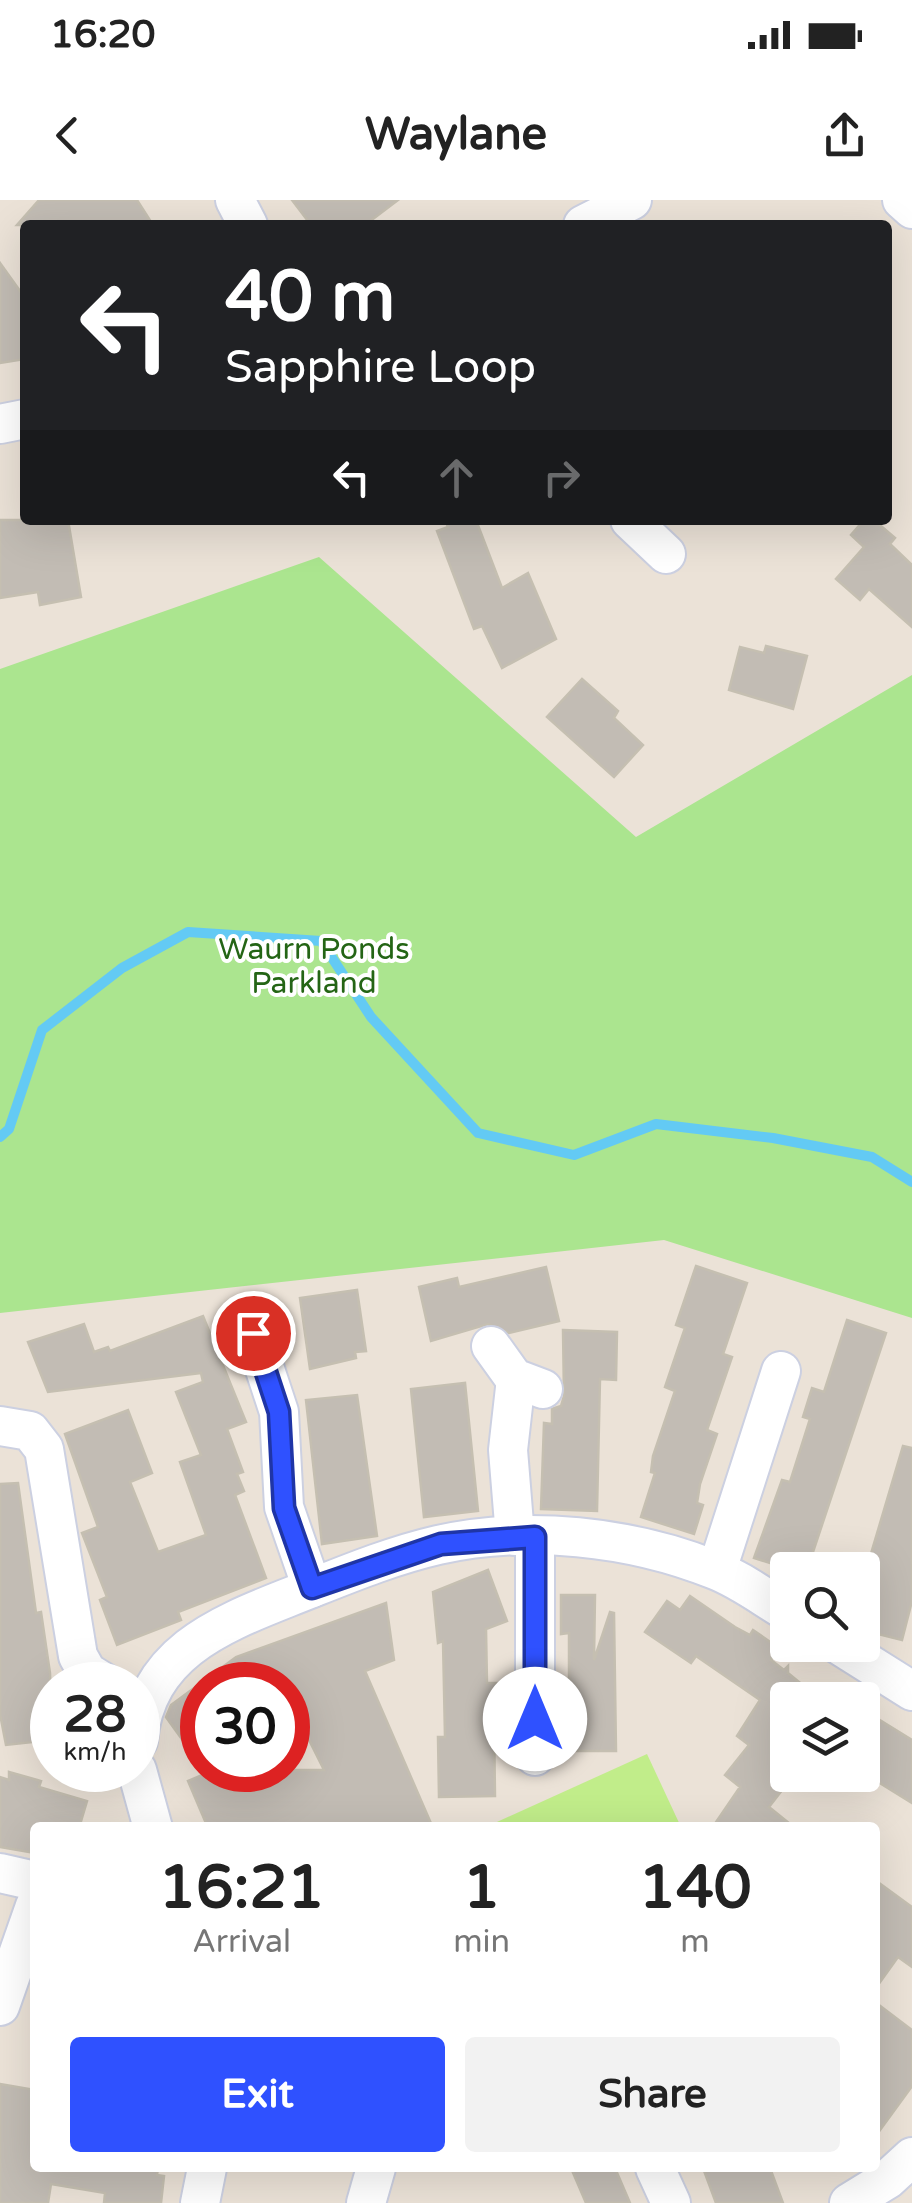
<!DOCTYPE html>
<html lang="en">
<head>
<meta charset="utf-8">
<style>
  :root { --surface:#fff; --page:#f2f2f2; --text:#222; --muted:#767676; --accent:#2f51ff }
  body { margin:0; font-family:"Varela Round",sans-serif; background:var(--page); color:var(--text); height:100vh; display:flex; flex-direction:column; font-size:38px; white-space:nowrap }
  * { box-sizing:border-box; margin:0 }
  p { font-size:32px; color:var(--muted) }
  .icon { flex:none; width:55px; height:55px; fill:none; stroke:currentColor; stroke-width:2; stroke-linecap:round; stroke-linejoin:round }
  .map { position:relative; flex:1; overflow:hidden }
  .side { position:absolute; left:30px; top:1622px; width:850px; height:350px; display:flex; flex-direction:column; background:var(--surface); border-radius:10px; box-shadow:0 10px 40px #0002 }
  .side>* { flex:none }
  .hud { position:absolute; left:20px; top:20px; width:872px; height:305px; border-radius:10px; box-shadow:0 10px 40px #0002; background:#202124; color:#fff; overflow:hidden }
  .fabs { position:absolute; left:770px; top:1352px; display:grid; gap:20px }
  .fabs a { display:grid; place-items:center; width:110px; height:110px; border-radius:10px; background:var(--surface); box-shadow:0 10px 40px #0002; font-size:50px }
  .speed { position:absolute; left:30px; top:1462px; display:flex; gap:20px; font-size:50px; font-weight:700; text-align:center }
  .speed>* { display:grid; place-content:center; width:130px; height:130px; border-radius:50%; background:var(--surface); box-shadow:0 10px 40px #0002; line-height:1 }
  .speed small { font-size:25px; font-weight:400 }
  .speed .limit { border:15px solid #d22; background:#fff; color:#111 }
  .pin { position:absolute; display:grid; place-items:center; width:85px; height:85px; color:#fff; margin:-42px; border:5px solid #fff; border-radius:50%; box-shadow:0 2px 10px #0007 }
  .me { position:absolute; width:110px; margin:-55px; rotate:0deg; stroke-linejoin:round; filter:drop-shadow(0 0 8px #0008) }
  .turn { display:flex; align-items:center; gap:35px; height:210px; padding:0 40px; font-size:45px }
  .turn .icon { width:130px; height:130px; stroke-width:2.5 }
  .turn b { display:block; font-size:70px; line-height:85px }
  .lanes { display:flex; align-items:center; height:95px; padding:0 40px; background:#0003; justify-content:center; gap:50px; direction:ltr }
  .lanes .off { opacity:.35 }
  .eta { display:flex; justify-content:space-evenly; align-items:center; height:170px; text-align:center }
  .eta b { font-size:60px; font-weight:700; line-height:70px }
  .button { display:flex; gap:20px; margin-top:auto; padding:20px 40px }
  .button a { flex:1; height:115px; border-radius:10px; background:var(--accent); color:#fff; font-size:40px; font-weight:700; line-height:115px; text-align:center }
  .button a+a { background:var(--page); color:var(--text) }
  .status { display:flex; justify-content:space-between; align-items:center; height:70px; padding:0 50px; background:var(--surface); direction:ltr }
  .status svg { height:28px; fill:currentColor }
  header { display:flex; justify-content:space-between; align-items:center; height:130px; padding:0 40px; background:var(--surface); font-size:45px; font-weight:700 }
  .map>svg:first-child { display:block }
</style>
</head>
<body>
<div class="status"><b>16:20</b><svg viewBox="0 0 49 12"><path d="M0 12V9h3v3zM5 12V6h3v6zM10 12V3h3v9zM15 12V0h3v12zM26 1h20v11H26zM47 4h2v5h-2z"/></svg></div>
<header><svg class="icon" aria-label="back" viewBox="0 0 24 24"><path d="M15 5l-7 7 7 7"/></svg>Waylane<svg class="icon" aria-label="share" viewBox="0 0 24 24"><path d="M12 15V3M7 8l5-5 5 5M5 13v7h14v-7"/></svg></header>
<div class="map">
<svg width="912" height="2003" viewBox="0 0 912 2003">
  <rect width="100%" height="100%" fill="#ebe2d7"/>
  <path fill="#abe58f" d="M 319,357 L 636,637 L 912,475 L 912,1118 L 664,1040 L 0,1113 L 0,469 Z"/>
  <path fill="#c1ed8a" d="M 647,1554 L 681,1627 L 486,1627 Z"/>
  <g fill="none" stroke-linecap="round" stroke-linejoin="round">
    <path stroke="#63caf4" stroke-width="10" d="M 0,937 L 9,929 L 42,830 L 122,768 L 188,732 L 321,741 L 371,817 L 478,933 L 574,955 L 656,924 L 773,938 L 872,957 L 912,982"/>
  </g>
  <g fill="#c2bcb4" stroke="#c5bfb1" stroke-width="2.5">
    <path d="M 39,0 L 137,0 L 153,25 L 17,25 Z"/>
    <path d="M 292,0 L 398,0 L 365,25 L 311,25 Z"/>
    <path d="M 0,63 L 25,98 L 25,159 L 0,163 Z"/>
    <path d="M 0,320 L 68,320 L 81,397 L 40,405 L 38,392 L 0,398 Z"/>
    <path d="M 445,320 L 476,320 L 502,388 L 528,373 L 556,439 L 502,468 L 482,426 L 474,429 L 437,331 L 448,327 Z"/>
    <path d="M 864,320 L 874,320 L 895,338 L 890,344 L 912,365 L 912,427 L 869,389 L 860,400 L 836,379 L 864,347 L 851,335 Z"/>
    <path d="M 766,446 L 807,456 L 793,509 L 729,490 L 740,447 L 764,453 Z"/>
    <path d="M 582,479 L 618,511 L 614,518 L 643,545 L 614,577 L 547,517 Z"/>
    <path d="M 696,1066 L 747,1083 L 723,1154 L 732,1157 L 707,1230 L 717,1234 L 700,1284 L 697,1303 L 703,1305 L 694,1334 L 641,1317 L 655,1273 L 651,1272 L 653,1256 L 675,1191 L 665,1187 L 685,1128 L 676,1125 Z"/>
    <path d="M 546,1067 L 559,1121 L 509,1133 L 488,1124 L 431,1141 L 419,1087 L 457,1078 L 459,1087 Z"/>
    <path d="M 357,1090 L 366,1151 L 355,1152 L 356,1158 L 310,1169 L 300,1098 Z"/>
    <path d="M 203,1116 L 246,1222 L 227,1229 L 243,1272 L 237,1274 L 244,1291 L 235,1295 L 266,1378 L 178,1412 L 181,1420 L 117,1445 L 100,1400 L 107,1397 L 82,1333 L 98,1327 L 65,1234 L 128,1210 L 152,1273 L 130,1282 L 158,1352 L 206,1335 L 180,1262 L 201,1255 L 176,1192 L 203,1182 L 201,1173 L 48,1192 L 28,1142 L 84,1124 L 94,1152 L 108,1147 L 110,1151 Z"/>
    <path d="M 847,1120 L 886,1133 L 807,1370 L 792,1370 L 754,1358 L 782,1280 L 790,1282 L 810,1219 L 803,1217 L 812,1188 L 824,1192 Z"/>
    <path d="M 563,1130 L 617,1132 L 616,1180 L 600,1179 L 597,1311 L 541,1309 L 544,1223 L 552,1224 L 552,1209 L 561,1206 L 564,1196 Z"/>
    <path d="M 465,1183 L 478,1311 L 424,1317 L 411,1189 Z"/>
    <path d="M 357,1195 L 377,1336 L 322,1344 L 306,1200 Z"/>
    <path d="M 903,1246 L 912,1248 L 912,1401 L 902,1440 L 862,1430 L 862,1384 Z"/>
    <path d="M 18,1283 L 36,1413 L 41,1412 L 50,1473 L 52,1540 L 6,1545 L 0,1514 L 0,1284 Z"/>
    <path d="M 488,1370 L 507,1421 L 486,1429 L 487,1483 L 500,1483 L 501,1522 L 494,1522 L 495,1596 L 439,1597 L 438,1537 L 445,1537 L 443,1441 L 438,1443 L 433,1392 Z"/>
    <path d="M 561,1395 L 595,1395 L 594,1460 L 610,1412 L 614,1413 L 616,1551 L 560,1551 L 560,1511 L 569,1511 L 569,1433 L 561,1434 Z"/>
    <path d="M 690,1396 L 735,1427 L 750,1435 L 753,1430 L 779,1448 L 771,1460 L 784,1470 L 788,1466 L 788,1473 L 821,1500 L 788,1500 L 788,1575 L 793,1576 L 769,1607 L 795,1628 L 712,1628 L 740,1587 L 725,1575 L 749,1545 L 737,1536 L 760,1500 L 696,1456 L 691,1463 L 645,1432 L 667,1401 L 680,1410 Z"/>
    <path d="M 386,1403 L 394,1460 L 365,1471 L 433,1628 L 208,1628 L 188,1581 L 214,1570 L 324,1570 L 294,1510 L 288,1513 L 288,1485 L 202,1485 L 202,1567 L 166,1517 L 171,1505 L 236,1457 Z"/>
    <path d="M 862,1509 L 912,1540 L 912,1603 L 862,1572 Z"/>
    <path d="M 9,1572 L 41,1581 L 39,1587 L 87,1601 L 79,1628 L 35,1628 L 35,1653 L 0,1647 L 0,1577 L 9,1580 Z"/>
    <path d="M 875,1680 L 912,1707 L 912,1767 L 898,1757 L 875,1789 Z"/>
    <path d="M 875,1802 L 912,1830 L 912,1886 L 875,1937 Z"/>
    <path d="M 0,1884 L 35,1890 L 35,1968 L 158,1968 L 157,1975 L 164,1976 L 161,2003 L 104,2003 L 105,1993 L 51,1984 L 48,2003 L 0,2003 Z"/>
    <path d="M 571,1968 L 615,1968 L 630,2003 L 586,2003 Z"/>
    <path d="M 703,1968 L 770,1968 L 783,2003 L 716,2003 Z"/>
  </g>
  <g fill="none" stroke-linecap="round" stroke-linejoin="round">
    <defs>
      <g id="minor">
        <path d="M 235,0 L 248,25"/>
        <path d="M 902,0 L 912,9"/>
        <path d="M 583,25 L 632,0"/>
        <path d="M 0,224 L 25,219"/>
        <path d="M 630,320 L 666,354"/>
        <path d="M 253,1133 L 279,1212 L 284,1307 L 312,1388"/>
        <path d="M 491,1146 L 514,1178 L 543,1189"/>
        <path d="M 0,1226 L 30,1231 L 44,1249 L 78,1456 L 87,1472 L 108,1485"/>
        <path d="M 515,1336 L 508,1250 L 516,1179"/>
        <path d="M 535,1337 L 535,1556"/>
        <path d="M 717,1370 L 781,1171"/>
        <path d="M 839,1445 L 912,1491"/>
        <path d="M 138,1541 C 146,1455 216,1426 287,1398 C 336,1379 386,1357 438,1345 C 526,1325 631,1336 715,1370 C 741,1380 764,1398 788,1412"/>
        <path d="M 137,1570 L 153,1628"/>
        <path d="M 0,1673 L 35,1681"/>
        <path d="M 0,1806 L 35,1706"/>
        <path d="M 655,1968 L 671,2003"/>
        <path d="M 200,2003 L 207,1968"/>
        <path d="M 366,2003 L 376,1968"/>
        <path d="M 849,2003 L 888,1979 L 912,1957"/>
      </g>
    </defs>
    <use href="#minor" stroke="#ccd0e1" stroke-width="42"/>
    <use href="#minor" stroke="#fff" stroke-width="38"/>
  </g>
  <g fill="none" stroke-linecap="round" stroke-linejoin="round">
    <defs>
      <path id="route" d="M 253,1133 L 279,1212 L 284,1308 L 312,1388 L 441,1344 L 535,1337 L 535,1519"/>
    </defs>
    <use href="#route" stroke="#1f35a6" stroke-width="25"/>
    <use href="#route" stroke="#2f51ff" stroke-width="18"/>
  </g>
  <g text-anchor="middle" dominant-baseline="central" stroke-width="8" stroke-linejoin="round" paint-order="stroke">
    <g font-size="30" fill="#246515" stroke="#fff">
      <text x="314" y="749">Waurn Ponds<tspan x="314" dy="34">Parkland</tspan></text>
    </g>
  </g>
</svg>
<div class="fabs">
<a><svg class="icon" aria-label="search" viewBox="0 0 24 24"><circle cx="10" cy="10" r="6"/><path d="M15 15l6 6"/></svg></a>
<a><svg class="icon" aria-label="layers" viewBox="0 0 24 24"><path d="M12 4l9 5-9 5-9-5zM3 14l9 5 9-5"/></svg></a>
</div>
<div class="speed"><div>28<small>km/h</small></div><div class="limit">30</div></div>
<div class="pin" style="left:253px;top:1133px;background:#d93025"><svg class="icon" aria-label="arrive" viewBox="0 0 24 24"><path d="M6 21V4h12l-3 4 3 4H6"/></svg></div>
<svg class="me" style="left:535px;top:1519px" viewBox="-20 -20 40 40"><circle r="19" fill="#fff"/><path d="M0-13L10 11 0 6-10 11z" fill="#2f51ff"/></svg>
<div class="hud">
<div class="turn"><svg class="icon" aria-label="left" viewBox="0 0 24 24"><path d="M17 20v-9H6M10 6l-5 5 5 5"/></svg><div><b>40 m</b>Sapphire Loop</div></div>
<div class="lanes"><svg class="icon" aria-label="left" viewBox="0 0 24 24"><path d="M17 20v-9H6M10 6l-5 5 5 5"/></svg><svg class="icon off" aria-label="ahead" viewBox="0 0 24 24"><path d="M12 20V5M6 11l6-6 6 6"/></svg><svg class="icon off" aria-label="right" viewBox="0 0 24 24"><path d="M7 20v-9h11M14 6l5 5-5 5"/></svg></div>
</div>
<section class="side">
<div class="eta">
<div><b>16:21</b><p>Arrival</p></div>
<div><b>1</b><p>min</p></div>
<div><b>140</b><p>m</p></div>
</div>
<div class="button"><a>Exit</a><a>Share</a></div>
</section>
</div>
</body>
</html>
